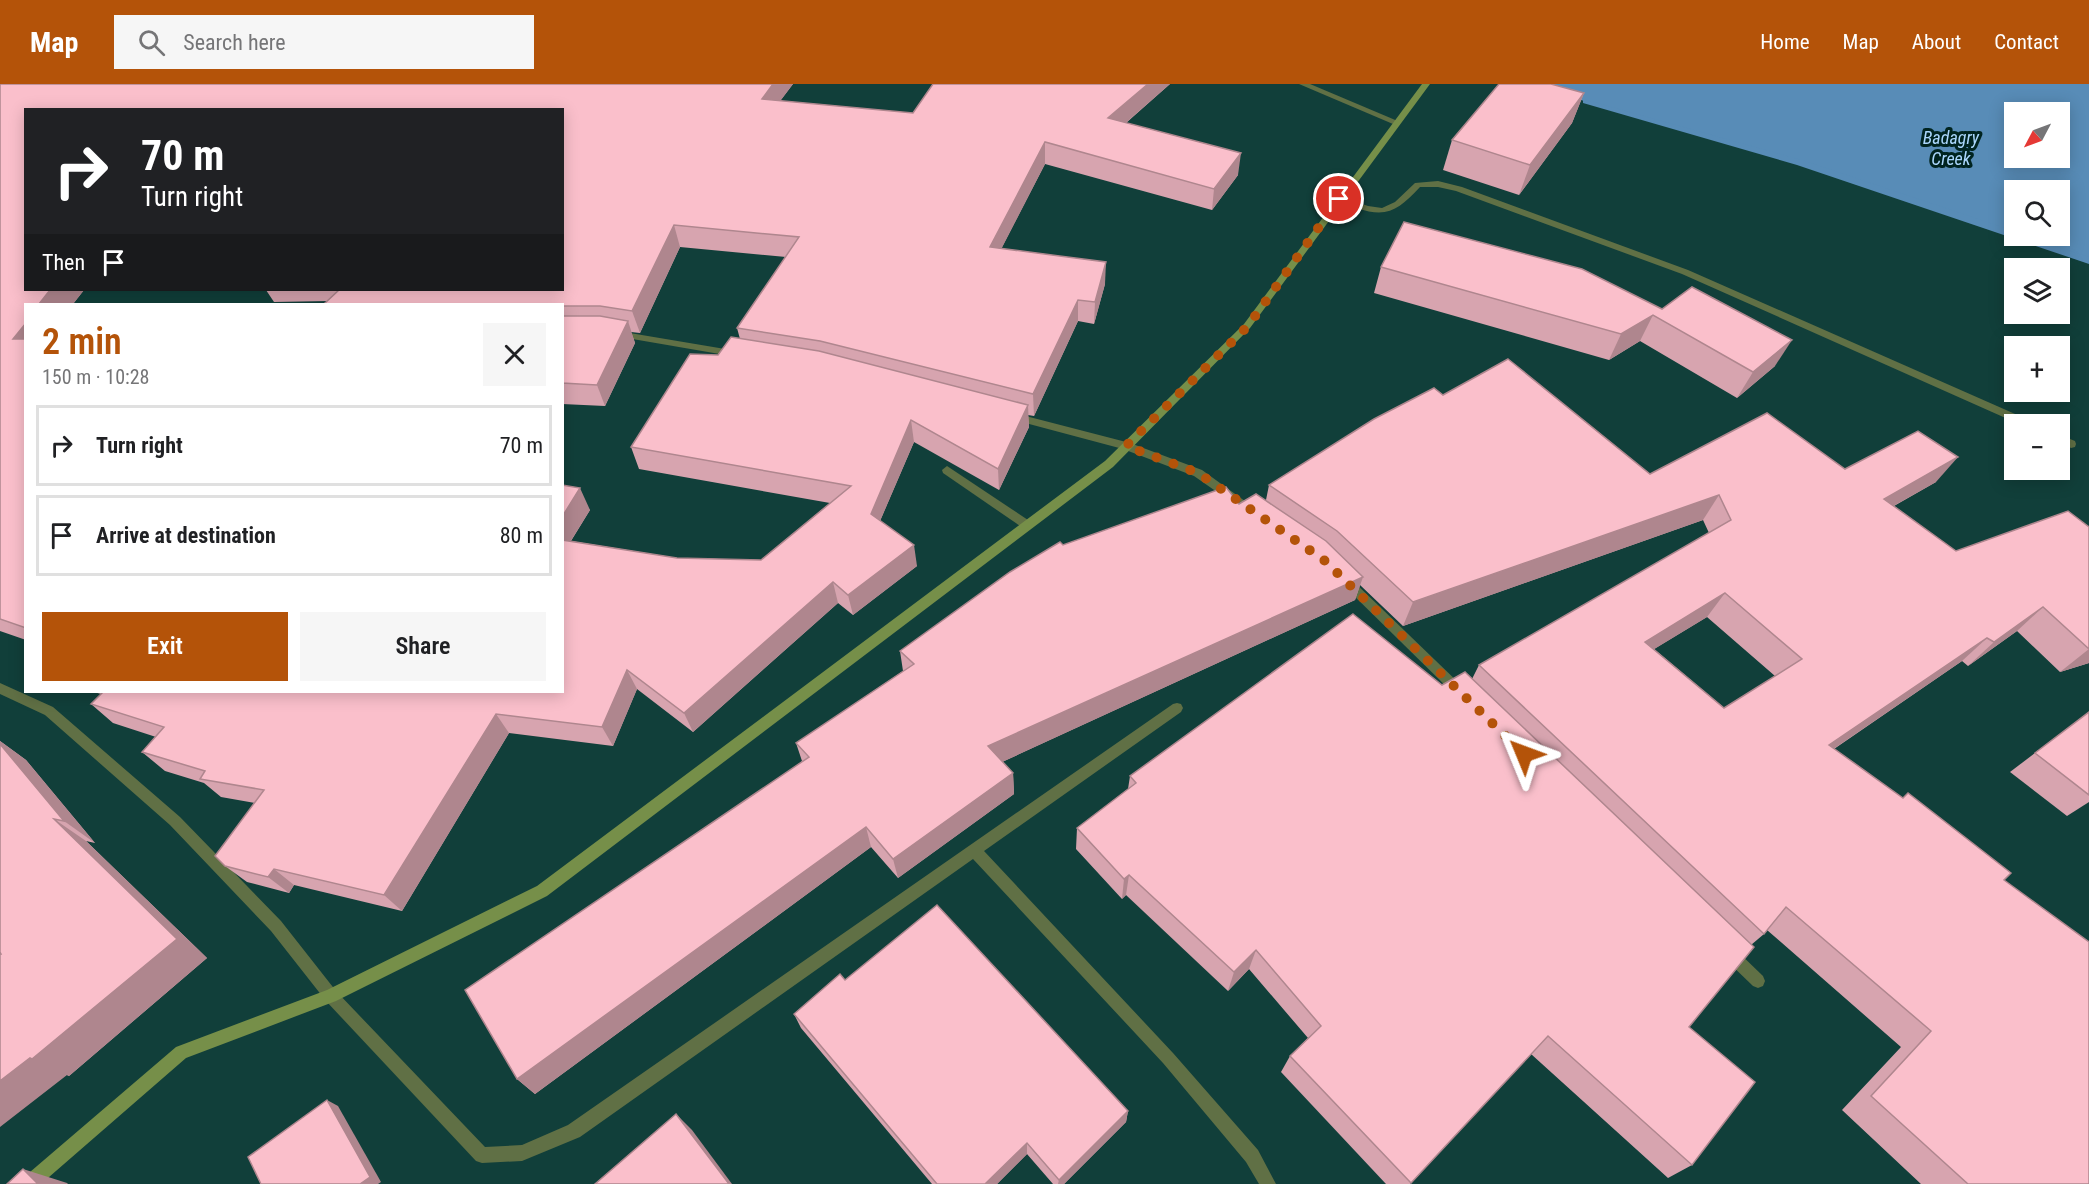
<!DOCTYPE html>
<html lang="en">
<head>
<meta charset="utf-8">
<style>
  :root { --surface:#fff; --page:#f6f6f6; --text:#202124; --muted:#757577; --line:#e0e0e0; --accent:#b45309 }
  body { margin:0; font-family:"Roboto Condensed",sans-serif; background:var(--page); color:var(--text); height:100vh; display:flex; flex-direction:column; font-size:22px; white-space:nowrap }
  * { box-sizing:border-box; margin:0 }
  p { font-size:20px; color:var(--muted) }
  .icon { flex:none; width:33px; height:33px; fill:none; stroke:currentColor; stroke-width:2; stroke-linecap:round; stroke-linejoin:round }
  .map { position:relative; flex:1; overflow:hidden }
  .side { position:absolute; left:24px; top:219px; width:540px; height:390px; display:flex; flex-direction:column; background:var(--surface); border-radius:0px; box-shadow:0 3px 15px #0003 }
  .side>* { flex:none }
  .banner { position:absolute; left:24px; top:24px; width:540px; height:183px; border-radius:0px; box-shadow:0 3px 15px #0003; background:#202124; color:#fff; overflow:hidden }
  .needle { width:39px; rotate:229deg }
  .buttons { position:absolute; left:2004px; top:18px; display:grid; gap:12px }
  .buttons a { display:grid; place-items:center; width:66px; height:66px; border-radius:0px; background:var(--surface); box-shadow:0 3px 15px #0003; font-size:30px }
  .pin { position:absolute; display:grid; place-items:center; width:51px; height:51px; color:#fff; margin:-26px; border:3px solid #fff; border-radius:50%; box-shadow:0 2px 6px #0007 }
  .me { position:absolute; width:66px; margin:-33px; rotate:314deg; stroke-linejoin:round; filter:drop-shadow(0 0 4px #0008) }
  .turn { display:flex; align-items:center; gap:21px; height:126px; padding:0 18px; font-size:27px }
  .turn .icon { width:78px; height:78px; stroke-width:2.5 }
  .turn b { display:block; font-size:42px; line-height:51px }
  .then { display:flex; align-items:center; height:57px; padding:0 18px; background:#0003; gap:12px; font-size:22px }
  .round { display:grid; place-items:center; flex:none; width:63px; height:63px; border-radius:0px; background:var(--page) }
  .head { display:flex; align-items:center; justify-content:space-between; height:102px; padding:0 18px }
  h1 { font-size:36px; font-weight:600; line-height:45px; color:var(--accent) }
  .button { display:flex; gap:12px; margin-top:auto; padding:12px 18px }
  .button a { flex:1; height:69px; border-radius:0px; background:var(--accent); color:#fff; font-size:24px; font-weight:600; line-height:69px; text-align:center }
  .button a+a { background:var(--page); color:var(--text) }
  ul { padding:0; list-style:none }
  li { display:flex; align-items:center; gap:18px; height:81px; margin:0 12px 9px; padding:0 6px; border:3px solid var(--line); border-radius:0px }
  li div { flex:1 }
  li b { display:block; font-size:22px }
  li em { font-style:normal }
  header { display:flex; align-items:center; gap:36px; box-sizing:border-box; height:84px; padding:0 30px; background:var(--accent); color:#fff }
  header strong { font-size:28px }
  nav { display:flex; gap:33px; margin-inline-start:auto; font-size:21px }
  .search { width:420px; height:54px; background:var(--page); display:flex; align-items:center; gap:15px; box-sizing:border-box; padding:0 21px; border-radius:0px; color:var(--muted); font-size:22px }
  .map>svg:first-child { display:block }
</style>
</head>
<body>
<header>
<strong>Map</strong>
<div class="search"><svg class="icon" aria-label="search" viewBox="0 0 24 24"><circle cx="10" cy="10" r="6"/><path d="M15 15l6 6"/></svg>Search here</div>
<nav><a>Home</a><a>Map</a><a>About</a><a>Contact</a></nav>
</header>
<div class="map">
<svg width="2089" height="1100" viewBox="0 0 2089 1100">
  <rect width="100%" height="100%" fill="#113f3a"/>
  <path fill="#588cb7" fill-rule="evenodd" d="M 1525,0 L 2089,0 L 2089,177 L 2015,152 L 2060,152 L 2060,106 L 2014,106 L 2014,151 L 1801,79 ZM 2014,28 L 2060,28 L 2060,74 L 2014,74 Z"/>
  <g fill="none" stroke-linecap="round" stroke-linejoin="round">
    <path fill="#588cb7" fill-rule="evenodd" d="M 1583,15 L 1805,77 L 2014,147 L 2014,152 L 2024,152 L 2089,173 L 2089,180 L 1797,81 L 1583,19 Z"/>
    <g fill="#607045" fill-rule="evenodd">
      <path d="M 1299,0 L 1310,0 L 1400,38 L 1393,40 Z"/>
      <path d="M 947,382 L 1031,438 L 1033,441 L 1031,444 L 1023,444 L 943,389 L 942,386 Z"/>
    </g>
    <g fill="#607045" fill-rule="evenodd">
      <path d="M 1438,97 L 1462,103 L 1688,186 L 2031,337 L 2032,340 L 2019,340 L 1682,190 L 1456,107 L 1438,103 L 1420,103 C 1399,125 1388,135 1357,124 C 1349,122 1341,119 1335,115 L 1339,112 L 1368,122 L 1382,124 L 1395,118 L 1415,99 Z"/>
      <path d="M 618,247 L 737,267 L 742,270 L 737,273 L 615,252 L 615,248 Z"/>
      <path d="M 1014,329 L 1130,359 L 1202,386 L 1260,428 L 1254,432 L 1250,431 L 1194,392 L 1123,365 L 1010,335 L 1009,333 L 1010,331 Z"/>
      <path d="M 2060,351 L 2075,357 L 2076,360 L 2075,363 L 2071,364 L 2060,359 Z"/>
      <path d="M 1347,494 L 1351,495 L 1463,603 L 1465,607 L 1463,611 L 1459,612 L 1455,611 L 1343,501 L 1341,498 Z"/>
      <path d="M 0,599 L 53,623 L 180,733 L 281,837 L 336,907 L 485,1063 L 522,1061 L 568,1041 L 1173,620 L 1177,619 L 1181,620 L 1183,624 L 1181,628 L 984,767 L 1173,969 L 1258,1066 L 1276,1100 L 1259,1100 L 1246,1078 L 1163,979 L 973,775 L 580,1053 L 522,1077 L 482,1079 L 476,1077 L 326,917 L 271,847 L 170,741 L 45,631 L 0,610 Z"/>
      <path d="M 1730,863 L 1735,865 L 1763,892 L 1765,897 L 1763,902 L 1758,904 L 1753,902 L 1725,875 L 1723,870 L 1725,865 Z"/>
    </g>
    <path fill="#768f49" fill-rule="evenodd" d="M 1422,0 L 1430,0 L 1250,244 L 1113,383 L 547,812 L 336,917 L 186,974 L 41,1100 L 21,1100 L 23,1094 L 176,963 L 327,906 L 537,802 L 1105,377 L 1244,240 Z"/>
  </g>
  <g fill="#d7a4af" fill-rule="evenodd">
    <path d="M 0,0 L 793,0 L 780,17 L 913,29 L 933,0 L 1170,0 L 1126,39 L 1238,91 L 1212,126 L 1045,80 L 1001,165 L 1105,200 L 1094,240 L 1078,237 L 1034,332 L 1028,331 L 1029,343 L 999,406 L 914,358 L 880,437 L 917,482 L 853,531 L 838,519 L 693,648 L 637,605 L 613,662 L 509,649 L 402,827 L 294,801 L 289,809 L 247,798 L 225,782 L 255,719 L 221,713 L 204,699 L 165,687 L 142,668 L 156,653 L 113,639 L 91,620 L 101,610 L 94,608 L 562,608 L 562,401 L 590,426 L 571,457 L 677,474 L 761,476 L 830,419 L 639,385 L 631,363 L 718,271 L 740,255 L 737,244 L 786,173 L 680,163 L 640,249 L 631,248 L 635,259 L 605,322 L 562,320 L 562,220 L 328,217 L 274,218 L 266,206 L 562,206 L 562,26 L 26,206 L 84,206 L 73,220 L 26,220 L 26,556 L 0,547 Z"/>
    <path d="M 1584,9 L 1572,39 L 1519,111 L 1443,86 L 1452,56 Z"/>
    <path d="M 1381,183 L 1582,185 L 1775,282 L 1737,314 L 1640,257 L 1609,276 L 1374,209 Z"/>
    <path d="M 1443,311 L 1650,390 L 1845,385 L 1936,398 L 1894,422 L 1956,467 L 2089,443 L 2089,579 L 2060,588 L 2017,547 L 1968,582 L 1962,577 L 1834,665 L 2004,796 L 2089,1100 L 1921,1100 L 1842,1026 L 1901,963 L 1767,846 L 1764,850 L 1751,861 L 1689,943 L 1692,1081 L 1668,1094 L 1531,970 L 1411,1099 L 1410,1100 L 1386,1100 L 1281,988 L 1290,972 L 1308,954 L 1249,885 L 1228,907 L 1126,811 L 1122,815 L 1076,765 L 1077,744 L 1128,705 L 1130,692 L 1442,601 L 1472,595 L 1479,581 L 1709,449 L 1703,436 L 1403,542 L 1360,501 L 1355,516 L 1002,678 L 1013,689 L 1014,710 L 898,794 L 871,763 L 535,1010 L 517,995 L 802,677 L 796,659 L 903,587 L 900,567 L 1063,461 L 1239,420 L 1266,416 L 1269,401 ZM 1707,533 L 1775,592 L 1724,624 L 1654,565 Z"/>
    <path d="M 2089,628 L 2089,718 L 2067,732 L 2010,688 Z"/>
    <path d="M 0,657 L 26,676 L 95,759 L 86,757 L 207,874 L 69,992 L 67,991 L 0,868 Z"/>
    <path d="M 845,896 L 1128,1027 L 1126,1038 L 1064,1100 L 1053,1100 L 1027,1070 L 997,1100 L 932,1100 L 801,944 L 794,930 Z"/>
  </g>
  <g fill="#af868e">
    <path d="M 773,0 L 793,0 L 766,36 L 762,15 Z"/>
    <path d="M 1148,0 L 1170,0 L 1107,55 L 1108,34 Z"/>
    <path d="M 1584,9 L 1572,39 L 1519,111 L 1530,81 Z"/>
    <path d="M 1045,58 L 1045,80 L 991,185 L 990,163 Z"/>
    <path d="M 1241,69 L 1238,91 L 1212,126 L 1214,105 Z"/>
    <path d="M 674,141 L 680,163 L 640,249 L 632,227 Z"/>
    <path d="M 1106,178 L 1105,200 L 1094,240 L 1095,218 Z"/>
    <path d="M 50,206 L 84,206 L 73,220 L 39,220 Z"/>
    <path d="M 1078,216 L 1078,237 L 1034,332 L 1033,310 Z"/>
    <path d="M 1653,231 L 1640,257 L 1609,276 L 1621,250 Z"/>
    <path d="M 628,237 L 635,259 L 605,322 L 597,301 Z"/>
    <path d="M 26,239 L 26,269 L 13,255 Z"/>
    <path d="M 1792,256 L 1775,282 L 1737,314 L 1753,288 Z"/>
    <path d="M 1028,321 L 1029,343 L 999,406 L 998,385 Z"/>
    <path d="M 911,336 L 914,358 L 874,451 L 871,430 Z"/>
    <path d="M 1958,373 L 1936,398 L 1863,439 L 1884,415 Z"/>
    <path d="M 580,404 L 590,426 L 562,471 L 562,433 Z"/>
    <path d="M 1719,411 L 1703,436 L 1403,542 L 1413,518 Z"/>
    <path d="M 914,461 L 917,482 L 853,531 L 848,511 Z"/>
    <path d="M 1363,493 L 1355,516 L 989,684 L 988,662 Z"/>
    <path d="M 833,498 L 838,519 L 693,648 L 684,629 Z"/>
    <path d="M 1725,509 L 1707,533 L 1628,581 L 1645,558 Z"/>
    <path d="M 2043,523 L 2017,547 L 1968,582 L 1994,558 Z"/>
    <path d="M 1987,554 L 1962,577 L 1807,683 L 1829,661 Z"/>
    <path d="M 2089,565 L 2089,579 L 2060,588 Z"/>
    <path d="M 627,586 L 637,605 L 613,662 L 602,643 Z"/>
    <path d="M 496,630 L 509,649 L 402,827 L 384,811 Z"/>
    <path d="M 0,657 L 26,676 L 95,759 L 64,737 L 0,660 Z"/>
    <path d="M 1013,689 L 1014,710 L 898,794 L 893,775 Z"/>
    <path d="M 54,735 L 86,757 L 207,874 L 69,992 L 67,991 L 0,1043 L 0,997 Z"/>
    <path d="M 866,743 L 871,763 L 535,1010 L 517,995 Z"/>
    <path d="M 274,785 L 294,801 L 289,809 L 268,793 Z"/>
    <path d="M 1129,791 L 1126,811 L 1122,815 L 1124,795 Z"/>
    <path d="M 1256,866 L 1249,885 L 1228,907 L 1234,888 Z"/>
    <path d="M 327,1016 L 338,1022 L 381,1098 L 378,1100 L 360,1100 Z"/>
    <path d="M 1128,1027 L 1126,1038 L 1064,1100 L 1058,1100 L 1059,1096 Z"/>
    <path d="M 676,1030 L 692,1046 L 732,1100 L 729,1100 Z"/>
    <path d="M 1027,1059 L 1027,1070 L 997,1100 L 985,1100 Z"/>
    <path d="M 23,1085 L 67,1099 L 68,1100 L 38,1100 Z"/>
  </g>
  <g fill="#fabfcb" stroke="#af868e" stroke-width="1.5" fill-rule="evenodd">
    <path d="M 0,0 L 773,0 L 762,15 L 913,29 L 933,0 L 1148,0 L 1108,34 L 1241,69 L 1214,105 L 1045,58 L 990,163 L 1106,178 L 1095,218 L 1078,216 L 1033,310 L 820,257 L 737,244 L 799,153 L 674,141 L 632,227 L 600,222 L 562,222 L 562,220 L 324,220 L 339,206 L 562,206 L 562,26 L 26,26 L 26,206 L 50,206 L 39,220 L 26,220 L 26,239 L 13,255 L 26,255 L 26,544 L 0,535 Z"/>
    <path d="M 1499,0 L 1551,0 L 1584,9 L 1530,81 L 1452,56 Z"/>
    <path d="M 1404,138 L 1582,185 L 1662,225 L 1692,203 L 1792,256 L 1753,288 L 1653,231 L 1621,250 L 1381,183 Z"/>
    <path d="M 562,232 L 600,232 L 628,237 L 597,301 L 562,299 Z"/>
    <path d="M 731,253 L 819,267 L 1028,321 L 998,385 L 911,336 L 871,430 L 914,461 L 848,511 L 833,498 L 684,629 L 627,586 L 602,643 L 496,630 L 384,811 L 274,785 L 268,793 L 225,782 L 215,772 L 264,706 L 200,695 L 205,687 L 142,668 L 164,643 L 91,620 L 103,608 L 562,608 L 562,456 L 677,474 L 761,476 L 851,402 L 631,363 L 690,270 L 718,271 Z"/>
    <path d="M 1508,275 L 1650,390 L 1767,329 L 1845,385 L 1918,347 L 1958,373 L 1884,415 L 1956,467 L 2068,427 L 2089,443 L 2089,565 L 2043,523 L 1994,558 L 1987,554 L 1829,661 L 1903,714 L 1908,709 L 2011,789 L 2004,796 L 2089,858 L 2089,1100 L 1968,1100 L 1871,1012 L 1931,947 L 1786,823 L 1764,850 L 1479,581 L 1731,436 L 1719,411 L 1413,518 L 1337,447 L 1269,401 L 1374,335 L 1434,304 L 1443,311 ZM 1725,509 L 1802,575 L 1724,624 L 1645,558 Z"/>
    <path d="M 562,401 L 580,404 L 562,433 Z"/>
    <path d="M 1226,403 L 1239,420 L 1256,410 L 1326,457 L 1363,493 L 988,662 L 1013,689 L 893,775 L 866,743 L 517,995 L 465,906 L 809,673 L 796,659 L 914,580 L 900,567 L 1010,488 L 1060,458 L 1063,461 Z"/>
    <path d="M 1353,530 L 1442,601 L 1465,588 L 1754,863 L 1689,943 L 1755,998 L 1692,1081 L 1548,952 L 1411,1099 L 1290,972 L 1321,942 L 1256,866 L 1234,888 L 1129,791 L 1124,795 L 1077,744 L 1136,699 L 1130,692 Z"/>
    <path d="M 2089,628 L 2089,711 L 2035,669 Z"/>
    <path d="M 0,660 L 64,737 L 54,735 L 177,855 L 32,975 L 30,974 L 0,997 L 0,870 L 1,870 L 0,868 Z"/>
    <path d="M 937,821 L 1128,1027 L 1059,1096 L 1027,1059 L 985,1100 L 937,1100 L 794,930 L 840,890 L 845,896 Z"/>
    <path d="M 327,1016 L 370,1093 L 360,1100 L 261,1100 L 248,1073 Z"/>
    <path d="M 676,1030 L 729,1100 L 595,1100 Z"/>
    <path d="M 23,1085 L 38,1100 L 7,1100 Z"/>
  </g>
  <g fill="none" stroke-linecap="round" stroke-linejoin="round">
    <path stroke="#b45309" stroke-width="10" stroke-dasharray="0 18" d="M 1339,115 L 1248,242 L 1126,362 L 1198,389 L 1324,476 L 1524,670"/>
  </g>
  <g text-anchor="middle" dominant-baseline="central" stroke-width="6" stroke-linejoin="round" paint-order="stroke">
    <g font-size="18" font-style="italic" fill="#abd7fd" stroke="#002420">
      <text x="1951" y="53">Badagry<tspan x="1951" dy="21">Creek</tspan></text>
    </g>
  </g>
</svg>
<div class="buttons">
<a><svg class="needle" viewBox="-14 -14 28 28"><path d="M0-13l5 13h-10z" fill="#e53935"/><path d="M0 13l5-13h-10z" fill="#757577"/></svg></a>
<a><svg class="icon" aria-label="search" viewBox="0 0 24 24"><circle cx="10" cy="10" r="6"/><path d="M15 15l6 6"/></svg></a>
<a><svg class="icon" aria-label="layers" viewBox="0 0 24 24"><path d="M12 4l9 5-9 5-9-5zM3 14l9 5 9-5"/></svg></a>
<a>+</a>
<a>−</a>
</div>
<div class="pin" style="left:1339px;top:115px;background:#d93025"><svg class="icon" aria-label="arrive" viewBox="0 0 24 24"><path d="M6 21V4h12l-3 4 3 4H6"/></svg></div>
<svg class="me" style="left:1524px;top:670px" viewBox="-20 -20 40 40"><path d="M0-17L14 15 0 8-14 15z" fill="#b45309" stroke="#fff" stroke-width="4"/></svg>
<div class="banner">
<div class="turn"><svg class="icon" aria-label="right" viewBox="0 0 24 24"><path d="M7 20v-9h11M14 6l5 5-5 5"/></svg><div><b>70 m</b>Turn right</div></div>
<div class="then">Then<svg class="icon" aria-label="arrive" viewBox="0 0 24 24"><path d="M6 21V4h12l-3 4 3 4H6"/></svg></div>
</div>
<section class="side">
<div class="head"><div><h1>2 min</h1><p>150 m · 10:28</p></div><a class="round"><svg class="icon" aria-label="close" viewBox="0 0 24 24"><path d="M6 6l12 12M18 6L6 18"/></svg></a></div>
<ul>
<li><svg class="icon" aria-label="right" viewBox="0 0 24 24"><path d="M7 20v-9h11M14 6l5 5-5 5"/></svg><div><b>Turn right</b></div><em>70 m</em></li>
<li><svg class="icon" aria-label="arrive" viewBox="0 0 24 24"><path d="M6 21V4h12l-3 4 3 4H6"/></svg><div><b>Arrive at destination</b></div><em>80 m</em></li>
</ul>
<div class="button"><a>Exit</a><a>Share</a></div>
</section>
</div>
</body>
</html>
